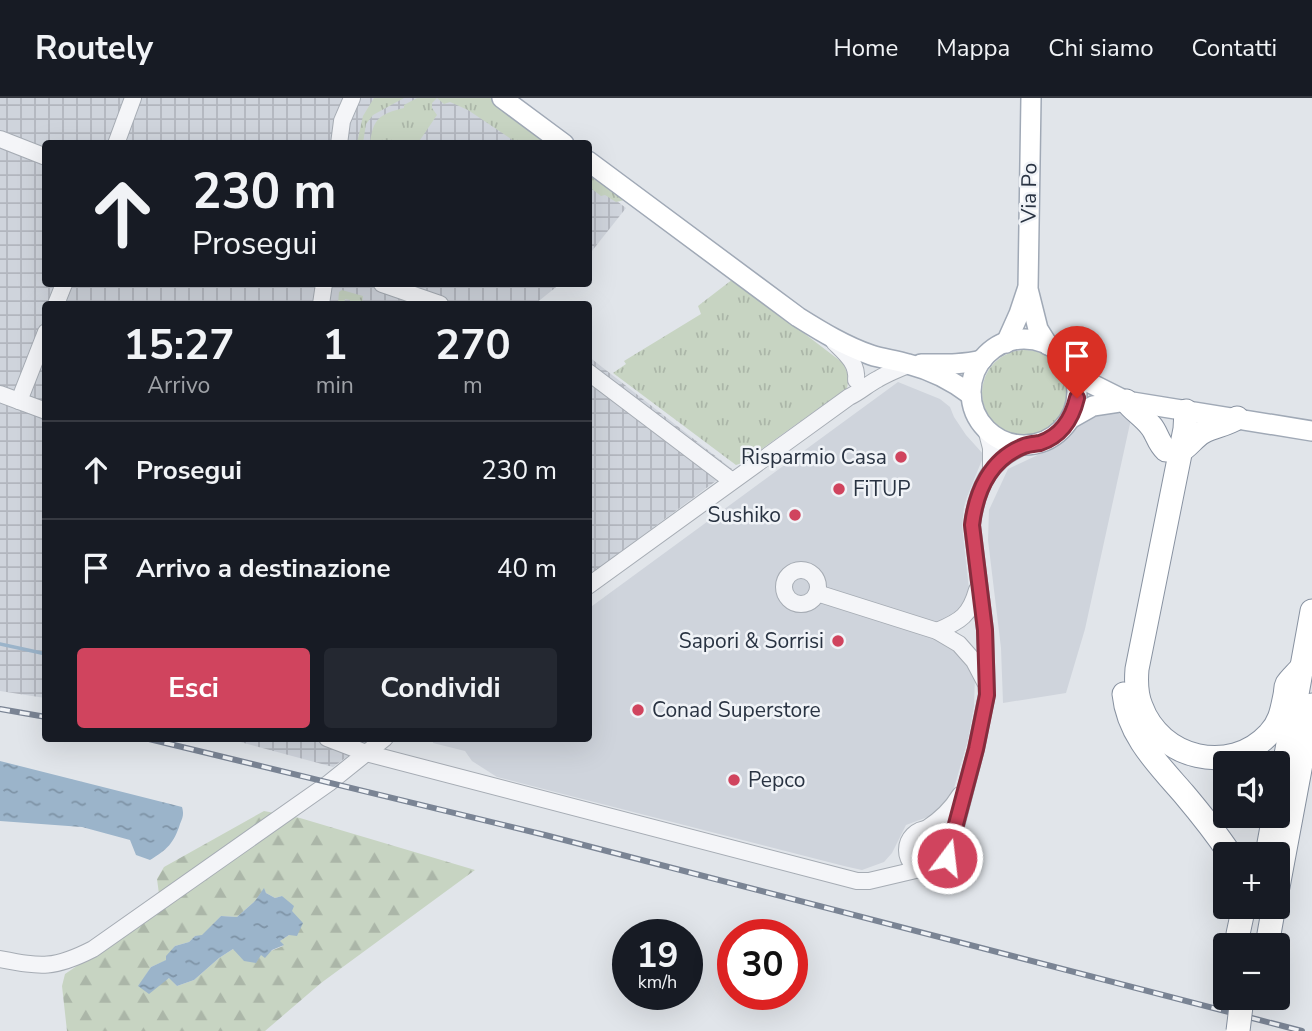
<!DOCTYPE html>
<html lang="it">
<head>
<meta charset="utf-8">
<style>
  :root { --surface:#171b24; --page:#242831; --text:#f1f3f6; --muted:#9ea1a6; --line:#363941; --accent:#d0445e }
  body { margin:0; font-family:"Nunito Sans",sans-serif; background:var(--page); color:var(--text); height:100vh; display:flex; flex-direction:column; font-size:26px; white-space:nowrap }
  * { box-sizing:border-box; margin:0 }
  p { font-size:23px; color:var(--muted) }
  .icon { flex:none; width:38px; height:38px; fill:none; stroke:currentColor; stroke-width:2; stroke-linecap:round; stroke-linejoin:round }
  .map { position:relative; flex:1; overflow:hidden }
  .sheet { position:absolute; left:42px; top:203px; width:550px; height:441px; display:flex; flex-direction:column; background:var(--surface); border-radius:7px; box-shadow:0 7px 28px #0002 }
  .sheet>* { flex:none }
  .guide { position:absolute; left:42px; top:42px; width:550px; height:147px; border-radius:7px; box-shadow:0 7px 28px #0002; background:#171b24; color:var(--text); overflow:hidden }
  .controls { position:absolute; left:1213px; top:653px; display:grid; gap:14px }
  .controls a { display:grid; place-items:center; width:77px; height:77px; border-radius:7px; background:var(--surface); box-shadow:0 7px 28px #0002; font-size:35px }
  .speed { position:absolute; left:612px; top:821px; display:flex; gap:14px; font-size:35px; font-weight:700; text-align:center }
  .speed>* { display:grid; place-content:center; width:91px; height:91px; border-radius:50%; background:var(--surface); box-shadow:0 7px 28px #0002; line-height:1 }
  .speed small { font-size:18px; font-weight:400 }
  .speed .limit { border:10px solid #d22; background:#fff; color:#111 }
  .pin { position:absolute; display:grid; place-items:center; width:60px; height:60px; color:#fff; margin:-72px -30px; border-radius:50% 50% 50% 0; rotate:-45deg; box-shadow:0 0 7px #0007 }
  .pin .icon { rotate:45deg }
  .me { position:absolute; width:77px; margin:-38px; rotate:15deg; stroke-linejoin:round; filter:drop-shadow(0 0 5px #0008) }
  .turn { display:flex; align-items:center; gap:24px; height:147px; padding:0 35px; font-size:32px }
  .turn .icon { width:91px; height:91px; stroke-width:2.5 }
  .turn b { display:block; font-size:49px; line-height:60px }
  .eta { display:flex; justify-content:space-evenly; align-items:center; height:119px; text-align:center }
  .eta b { font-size:42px; font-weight:700; line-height:49px }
  .action { display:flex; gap:14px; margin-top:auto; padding:14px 35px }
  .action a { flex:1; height:80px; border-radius:7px; background:var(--accent); color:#fff; font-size:28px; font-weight:700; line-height:80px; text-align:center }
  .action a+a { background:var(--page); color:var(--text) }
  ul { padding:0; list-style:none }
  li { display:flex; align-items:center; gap:21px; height:98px; padding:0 35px; border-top:2px solid var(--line) }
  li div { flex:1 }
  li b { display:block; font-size:26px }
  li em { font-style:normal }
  header { display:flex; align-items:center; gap:42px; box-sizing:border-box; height:98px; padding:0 35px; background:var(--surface); border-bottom:2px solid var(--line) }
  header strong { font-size:33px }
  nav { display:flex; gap:38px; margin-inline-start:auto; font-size:24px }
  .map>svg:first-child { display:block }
</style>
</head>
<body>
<header>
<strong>Routely</strong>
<nav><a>Home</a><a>Mappa</a><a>Chi siamo</a><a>Contatti</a></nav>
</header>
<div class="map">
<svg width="1312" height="933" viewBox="0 0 1312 933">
  <defs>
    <pattern id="industrial-grid" width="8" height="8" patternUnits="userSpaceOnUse" patternTransform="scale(1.75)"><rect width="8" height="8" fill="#cfd4dc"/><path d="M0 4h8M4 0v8" fill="none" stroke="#b2b6be"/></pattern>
    <pattern id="grass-tufts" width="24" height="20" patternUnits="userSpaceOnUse" patternTransform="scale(1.75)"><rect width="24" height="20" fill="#c7d4c2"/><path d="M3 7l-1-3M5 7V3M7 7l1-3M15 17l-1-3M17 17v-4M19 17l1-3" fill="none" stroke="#abb6a8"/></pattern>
    <pattern id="forest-firs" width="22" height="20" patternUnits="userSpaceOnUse" patternTransform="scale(1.75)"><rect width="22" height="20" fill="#c7d4c2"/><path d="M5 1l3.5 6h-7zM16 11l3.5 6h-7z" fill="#abb6a8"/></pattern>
    <pattern id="water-ripples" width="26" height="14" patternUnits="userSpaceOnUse" patternTransform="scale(1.75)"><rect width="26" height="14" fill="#9bb4ca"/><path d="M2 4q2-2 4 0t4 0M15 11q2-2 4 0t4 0" fill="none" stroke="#7e93a6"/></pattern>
  </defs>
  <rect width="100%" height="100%" fill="#e1e5ea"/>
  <g fill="#cfd4dc">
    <path d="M 898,284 L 940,301 L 950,309 L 954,319 L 966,337 L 984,357 L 967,399 L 964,409 L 962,428 L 969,491 L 965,512 L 942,525 L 975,579 L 974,608 L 968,642 L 952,697 L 941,714 L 906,727 L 892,755 L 884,764 L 862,772 L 844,768 L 559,695 L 497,679 L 472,663 L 465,653 L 433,645 L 434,640 L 588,640 L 588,511 Z"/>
    <path d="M 1116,314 L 1131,321 L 1085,531 L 1066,595 L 1003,605 L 1001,550 L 988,442 L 989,412 L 1008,371 L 1059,347 L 1080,325 L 1101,315 Z"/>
  </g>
  <g fill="url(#industrial-grid)">
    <path d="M 0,0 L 482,0 L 542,45 L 46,46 L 46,186 L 560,186 L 535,206 L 46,206 L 45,600 L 0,593 Z"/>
    <path d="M 588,81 L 626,110 L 588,158 Z"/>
    <path d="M 588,258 L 732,371 L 588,478 Z"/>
    <path d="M 229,641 L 371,641 L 333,669 Z"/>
  </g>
  <g fill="url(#grass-tufts)">
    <path d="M 374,0 L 404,0 L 373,17 L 366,26 L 363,45 L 357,45 L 363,18 Z"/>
    <path d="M 417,0 L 494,0 L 555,45 L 517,45 L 468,12 L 450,4 L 444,6 L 437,0 L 432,5 L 432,10 L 437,17 L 418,45 L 370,46 C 373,20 380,16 404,10 L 404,7 Z"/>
    <path d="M 588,70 L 629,101 L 616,104 L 605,97 L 601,98 L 588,88 Z"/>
    <path d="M 733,181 L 843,265 L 849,279 L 847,290 L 742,365 L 736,367 L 613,275 L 626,266 L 624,263 L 701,216 L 698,208 Z"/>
    <path d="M 342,192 L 363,198 L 362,206 L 350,206 L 350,202 L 345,201 L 344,206 L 338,206 L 339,194 Z"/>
    <circle cx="1025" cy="295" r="43"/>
  </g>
  <path fill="url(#forest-firs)" fill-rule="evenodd" d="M 264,713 L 300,720 L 475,772 L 321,885 L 265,933 L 67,933 L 62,888 L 65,876 L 161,811 L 157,781 L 164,769 ZM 264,791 L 266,795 L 275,800 L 282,798 L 292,813 L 289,837 L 280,843 L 283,848 L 261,857 L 233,851 L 219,860 L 194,882 L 177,888 L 170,880 L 139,888 L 151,869 L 167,862 L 175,848 L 189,844 L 195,838 L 202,838 L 221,818 L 237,819 L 255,803 Z"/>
  <g fill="url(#water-ripples)">
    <path d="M 0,663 L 182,709 C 184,716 183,719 180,726 C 174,745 167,752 150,762 L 136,757 L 130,742 L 82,729 L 0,723 Z"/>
    <path d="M 264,790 L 266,795 L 275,800 L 282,798 L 294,808 L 292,813 L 303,825 L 297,838 L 289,837 L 280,843 L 284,847 L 272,852 L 265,860 L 261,857 L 256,865 L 244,863 L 233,851 L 219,860 L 194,882 L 177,888 L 169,880 L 149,896 L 138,888 L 151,869 L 166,862 L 166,858 L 175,848 L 189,844 L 195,838 L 202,837 L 221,818 L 237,819 L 255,803 Z"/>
  </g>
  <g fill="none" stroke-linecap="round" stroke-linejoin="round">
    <path stroke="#9bb4ca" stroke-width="3.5" d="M 0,546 L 46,556"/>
    <defs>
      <g id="minor">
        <path d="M 0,41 L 46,59"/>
        <path d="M 116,46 L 133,0"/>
        <path d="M 339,46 L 342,23 L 352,0"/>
        <path d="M 382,186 L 440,206"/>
        <path d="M 56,206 L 64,186"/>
        <path d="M 321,206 L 324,186"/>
        <path d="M 834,244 C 845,255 858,265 856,282"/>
        <path d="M 588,274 L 732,383"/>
        <path d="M 0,296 L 46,313"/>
        <path d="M 19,303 L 46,234"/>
        <path d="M 986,331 L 991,350 L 991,372"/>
        <circle cx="801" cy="489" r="17"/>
        <path d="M 588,488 L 849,299 C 860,294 868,286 878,281 C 888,275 899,271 910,266"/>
        <path d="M 817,495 L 937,533 L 959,546 L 966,554 L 974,563 L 985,584"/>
        <path d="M 937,533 C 961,523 970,517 977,492"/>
        <path d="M 327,640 L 366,655 L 857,783 L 869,783 L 920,771"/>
        <path d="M 926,731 C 940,722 951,712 960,697"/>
        <circle cx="928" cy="752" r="21"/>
        <path d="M 949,755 L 976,651 L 987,596 L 985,532 L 972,427 C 975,404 982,378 1001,362 C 1008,356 1017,352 1025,347"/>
        <path d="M 0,861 C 42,869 54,871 93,851 L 329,685 L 385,640"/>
      </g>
      <g id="major">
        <path d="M 502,0 L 564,46"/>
        <path d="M 1031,0 L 1028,191 L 1038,231 L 1048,247"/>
        <path d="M 588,63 L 798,219 C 822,234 845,248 871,257 C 883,261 896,262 908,266 C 931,272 953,283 971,297"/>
        <circle cx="1024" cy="294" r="53"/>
        <path d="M 1006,245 L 1019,216 L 1027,192"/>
        <path d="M 921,266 C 942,266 962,267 982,262"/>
        <path d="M 1071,269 L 1090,285 L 1126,303"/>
        <path d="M 1070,321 L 1093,308 L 1126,303 L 1312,333"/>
      </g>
      <g id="highway">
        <path d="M 1126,303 C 1134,313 1143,318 1151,328 C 1157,335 1158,345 1166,352"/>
        <path d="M 1186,313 L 1185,331 L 1137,571 C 1136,583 1136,596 1141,608 C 1160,661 1230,678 1269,636 C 1280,625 1282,612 1285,597 C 1286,593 1285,590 1287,586 C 1290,581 1297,575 1301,570"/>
        <path d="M 1180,353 C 1189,348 1194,339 1203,334 C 1214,328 1226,327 1237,320"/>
        <path d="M 1124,596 C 1128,637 1158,666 1184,696 C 1200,715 1216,735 1230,756"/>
        <path d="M 1278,701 L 1312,513"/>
        <path d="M 1267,756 L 1274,718"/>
        <path d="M 1278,789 L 1312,607"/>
        <path d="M 1239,847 L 1238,836 L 1244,808"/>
        <path d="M 1267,847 L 1274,808"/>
      </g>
    </defs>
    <use href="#minor" stroke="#a6acb4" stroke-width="18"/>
    <use href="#major" stroke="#a0a9b6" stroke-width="22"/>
    <use href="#highway" stroke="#8892a1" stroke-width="25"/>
    <use href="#minor" stroke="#f4f5f8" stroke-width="16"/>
    <use href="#major" stroke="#fff" stroke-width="19"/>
    <use href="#highway" stroke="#fff" stroke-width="23"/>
    <defs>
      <g id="rail">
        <path d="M 0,611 L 46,619"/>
        <path d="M 145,640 L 545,737 L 1302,933"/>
      </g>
    </defs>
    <use href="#rail" stroke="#7a8494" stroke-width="6"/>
    <use href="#rail" stroke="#f0f3f7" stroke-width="3.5" stroke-dasharray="10" stroke-linecap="butt"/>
    <defs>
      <path id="highway-bridge" d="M 1238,933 L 1242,900"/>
    </defs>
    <use href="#highway-bridge" stroke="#8892a1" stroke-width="25" stroke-linecap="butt"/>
    <use href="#highway-bridge" stroke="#fff" stroke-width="23"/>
  </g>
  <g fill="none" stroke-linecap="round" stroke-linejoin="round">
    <defs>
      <path id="route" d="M 947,760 L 976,651 L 987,597 L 985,532 L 972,427 C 976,394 990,361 1024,348 C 1029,346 1034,346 1040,345 C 1061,338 1072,321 1077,300"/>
    </defs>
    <use href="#route" stroke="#872c3d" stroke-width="18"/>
    <use href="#route" stroke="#d0445e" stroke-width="12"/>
  </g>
  <g fill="#d0445e" stroke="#f0f3f7" stroke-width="2.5">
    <circle cx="901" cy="359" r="7"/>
    <circle cx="839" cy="391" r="7"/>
    <circle cx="795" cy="417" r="7"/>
    <circle cx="838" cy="543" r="7"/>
    <circle cx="638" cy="612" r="7"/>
    <circle cx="734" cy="682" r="7"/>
  </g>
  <g text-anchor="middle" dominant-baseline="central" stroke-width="5" stroke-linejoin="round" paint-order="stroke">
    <g font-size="21" fill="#293342" stroke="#f0f3f7">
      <text transform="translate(1029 95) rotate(-89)">Via Po</text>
    </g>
    <g font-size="21" fill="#293342" stroke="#f0f3f7" text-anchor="end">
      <text x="887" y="359">Risparmio Casa</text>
      <text x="853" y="391" text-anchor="start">FiTUP</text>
      <text x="781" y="417">Sushiko</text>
      <text x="824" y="543">Sapori &amp; Sorrisi</text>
      <text x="652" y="612" text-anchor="start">Conad Superstore</text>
      <text x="748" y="682" text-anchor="start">Pepco</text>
    </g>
  </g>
</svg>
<div class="controls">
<a><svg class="icon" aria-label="sound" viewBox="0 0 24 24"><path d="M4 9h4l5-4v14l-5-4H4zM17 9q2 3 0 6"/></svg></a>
<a>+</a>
<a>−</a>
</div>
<div class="speed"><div>19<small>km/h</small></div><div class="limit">30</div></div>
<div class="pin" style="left:1077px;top:300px;background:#d93025"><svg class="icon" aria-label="arrive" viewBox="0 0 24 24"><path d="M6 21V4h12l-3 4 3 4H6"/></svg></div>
<svg class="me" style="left:947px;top:760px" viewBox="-20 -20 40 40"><circle r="17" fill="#d0445e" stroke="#fff" stroke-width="3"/><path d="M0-11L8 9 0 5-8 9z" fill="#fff"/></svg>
<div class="guide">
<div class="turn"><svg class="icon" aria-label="ahead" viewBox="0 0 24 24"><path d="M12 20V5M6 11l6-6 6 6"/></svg><div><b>230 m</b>Prosegui</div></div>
</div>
<section class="sheet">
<div class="eta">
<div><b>15:27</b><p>Arrivo</p></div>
<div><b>1</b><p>min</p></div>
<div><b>270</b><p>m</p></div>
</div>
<ul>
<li><svg class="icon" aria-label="ahead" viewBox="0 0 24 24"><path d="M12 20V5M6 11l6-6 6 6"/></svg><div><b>Prosegui</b></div><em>230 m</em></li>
<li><svg class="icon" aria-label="arrive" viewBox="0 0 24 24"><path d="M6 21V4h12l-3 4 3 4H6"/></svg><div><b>Arrivo a destinazione</b></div><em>40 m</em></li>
</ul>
<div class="action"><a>Esci</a><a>Condividi</a></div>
</section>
</div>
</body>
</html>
